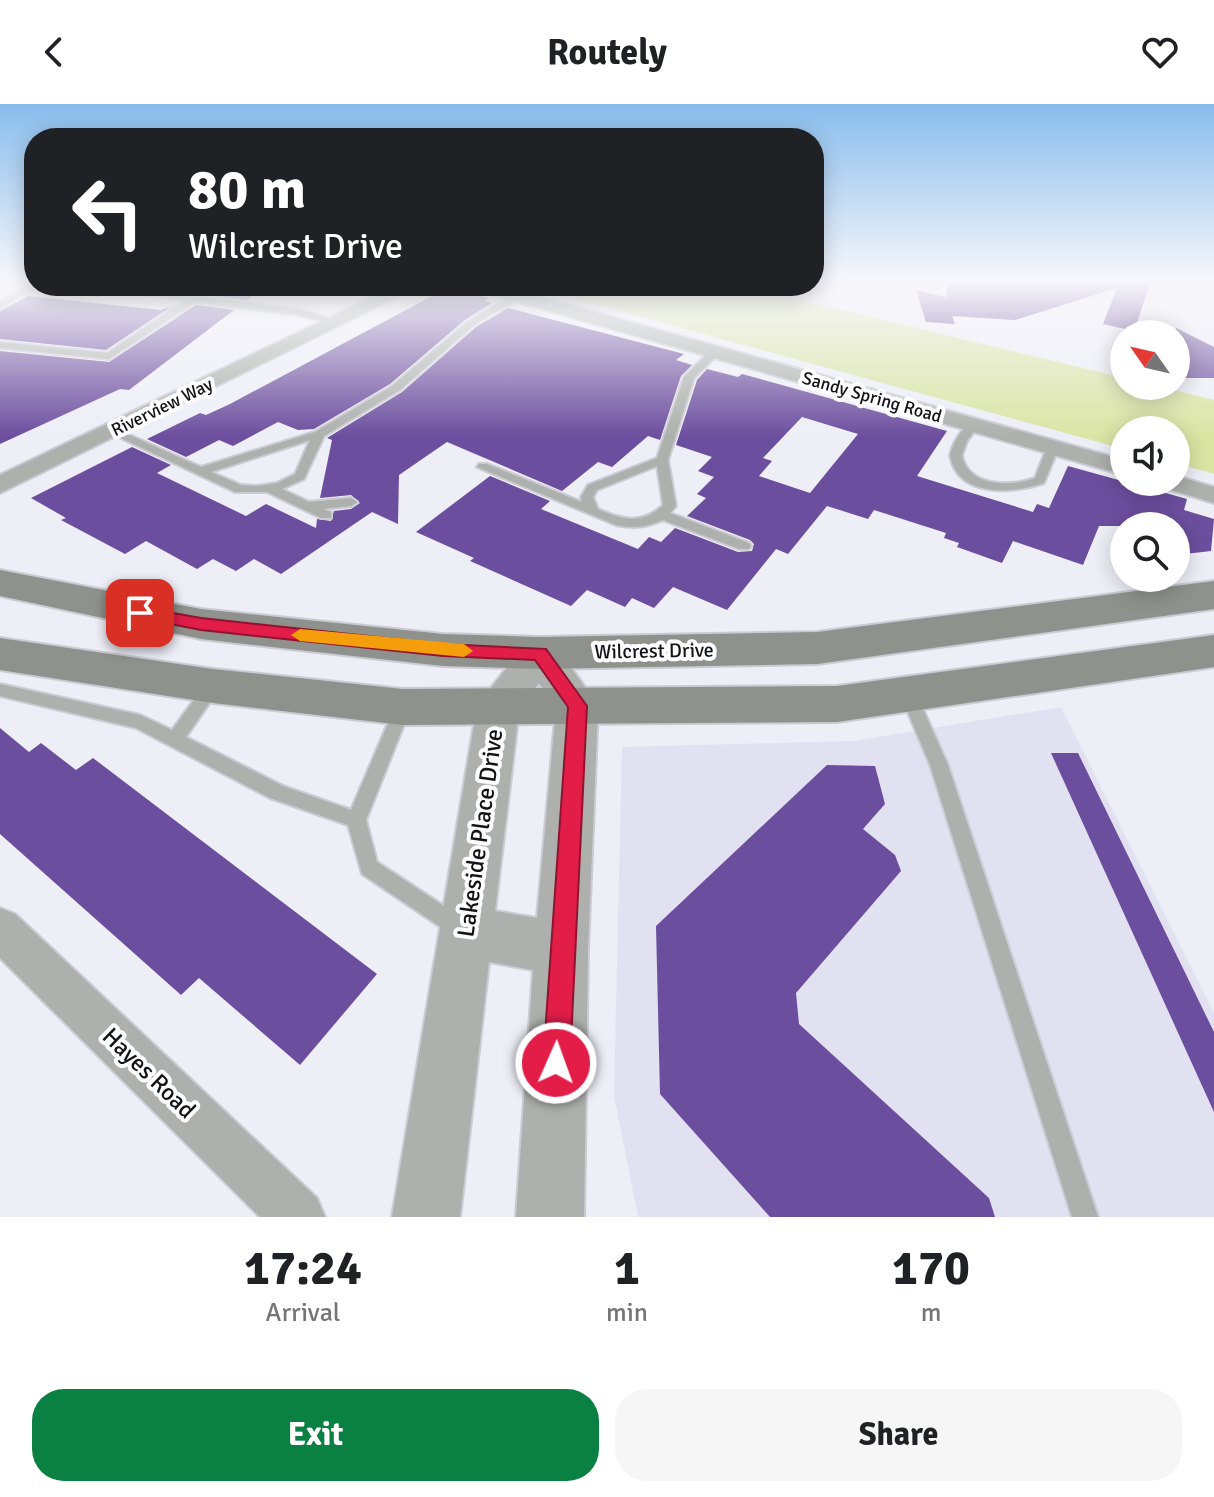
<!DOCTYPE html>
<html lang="en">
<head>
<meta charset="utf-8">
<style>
  :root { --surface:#fff; --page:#f6f6f6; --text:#202124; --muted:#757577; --accent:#0b8043 }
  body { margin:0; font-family:Signika,sans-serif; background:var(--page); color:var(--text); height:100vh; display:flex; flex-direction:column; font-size:30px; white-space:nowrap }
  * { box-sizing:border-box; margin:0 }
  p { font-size:26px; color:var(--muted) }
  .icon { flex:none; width:44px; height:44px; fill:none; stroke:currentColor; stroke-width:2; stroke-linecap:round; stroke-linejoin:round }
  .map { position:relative; height:1113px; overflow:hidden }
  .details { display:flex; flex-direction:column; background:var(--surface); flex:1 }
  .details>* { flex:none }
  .hud { position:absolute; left:24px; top:24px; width:800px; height:168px; border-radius:32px; box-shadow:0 4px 20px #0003; background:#202124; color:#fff; overflow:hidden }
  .needle { width:52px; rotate:304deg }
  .tools { position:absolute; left:1110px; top:216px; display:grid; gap:16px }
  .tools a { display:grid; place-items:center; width:80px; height:80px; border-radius:50%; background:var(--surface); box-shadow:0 4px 20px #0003; font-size:40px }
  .pin { position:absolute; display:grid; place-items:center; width:68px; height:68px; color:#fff; margin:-34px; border-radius:16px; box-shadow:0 4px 12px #0006 }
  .me { position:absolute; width:88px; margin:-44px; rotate:2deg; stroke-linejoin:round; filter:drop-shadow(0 0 6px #0008) }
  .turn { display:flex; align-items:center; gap:28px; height:168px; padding:0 32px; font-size:36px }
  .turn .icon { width:104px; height:104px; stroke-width:2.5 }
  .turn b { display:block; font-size:56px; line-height:68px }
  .eta { display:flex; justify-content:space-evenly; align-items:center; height:136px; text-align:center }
  .eta b { font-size:48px; font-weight:700; line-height:56px }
  .cta { display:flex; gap:16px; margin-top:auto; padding:16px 32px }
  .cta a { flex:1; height:92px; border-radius:32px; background:var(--accent); color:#fff; font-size:32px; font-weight:700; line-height:92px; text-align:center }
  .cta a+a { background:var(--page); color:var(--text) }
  header { display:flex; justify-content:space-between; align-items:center; height:104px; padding:0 32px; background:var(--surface); font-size:36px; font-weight:700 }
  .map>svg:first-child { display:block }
</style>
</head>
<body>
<header><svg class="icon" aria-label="back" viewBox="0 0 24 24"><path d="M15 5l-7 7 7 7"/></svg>Routely<svg class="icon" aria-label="heart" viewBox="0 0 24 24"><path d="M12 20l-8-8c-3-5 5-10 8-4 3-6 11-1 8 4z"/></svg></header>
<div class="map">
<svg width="1214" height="1113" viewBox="0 0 1214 1113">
  <rect width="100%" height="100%" fill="#eeeef7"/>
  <path fill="#e1e1f1" d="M 1061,603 L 1214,909 L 1214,1113 L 638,1113 L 614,991 L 622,643 L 854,637 Z"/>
  <path fill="#dae5a4" d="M 528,182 L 743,182 L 1124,274 L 1124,282 L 1157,282 L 1214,296 L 1214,370 L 1176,359 L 1176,326 L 1124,326 L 1124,345 Z"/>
  <g fill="#6c4e9e" fill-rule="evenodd">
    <path d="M 948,177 L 1151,177 L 1134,227 L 1103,220 L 1117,184 L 1015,216 L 952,212 L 955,220 L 926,218 L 916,186 L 945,193 L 946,197 Z"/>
    <path d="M 220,182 L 265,182 L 247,196 L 201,190 Z"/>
    <path d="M 449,183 L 489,194 L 484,197 L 492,199 L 466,215 L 390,280 L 314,325 L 298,326 L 278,318 L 233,342 L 219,336 L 186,353 L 147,335 L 200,309 L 206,311 L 230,300 Z"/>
    <path d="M 28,192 L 161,206 L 172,202 L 106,246 L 0,235 L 0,207 Z"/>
    <path d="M 196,201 L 234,206 L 129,286 L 120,285 L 0,340 L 0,247 L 109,258 Z"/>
    <path d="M 508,204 L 684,250 L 676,256 L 692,261 L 681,272 L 660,336 L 648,332 L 612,363 L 598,358 L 562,387 L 447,338 L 399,371 L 398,420 L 372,408 L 281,470 L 254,455 L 236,467 L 213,455 L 197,465 L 146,437 L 125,450 L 61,416 L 66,414 L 31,394 L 132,343 L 171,361 L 157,369 L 246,412 L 266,400 L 316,424 L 317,415 L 331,417 L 334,407 L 351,405 L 360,399 L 351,391 L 320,394 L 332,336 L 327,334 L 402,288 L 476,223 Z"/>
    <path d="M 1176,224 L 1214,243 L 1214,274 L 1186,274 L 1176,269 Z"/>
    <path d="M 707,265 L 738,273 L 742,270 L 947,327 L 917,372 L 1033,408 L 1037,400 L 1049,404 L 1068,362 L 1187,395 L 1184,406 L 1214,415 L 1211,447 L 1176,451 L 1176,422 L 1099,422 L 1083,461 L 1013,437 L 1002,459 L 957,443 L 959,439 L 944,434 L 946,429 L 874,406 L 868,415 L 827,402 L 788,450 L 776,445 L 727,506 L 673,483 L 654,504 L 632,494 L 625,503 L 587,486 L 571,502 L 470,457 L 474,454 L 416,428 L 490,372 L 550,397 L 541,405 L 638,445 L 649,433 L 661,438 L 675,424 L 738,448 L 752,447 L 754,440 L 750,436 L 687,412 L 706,394 L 697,390 L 714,373 L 698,367 L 712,353 L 676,341 L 697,276 ZM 802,313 L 858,330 L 810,389 L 759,372 L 772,357 L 763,354 Z"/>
    <path d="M 0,624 L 29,648 L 41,639 L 76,666 L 93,654 L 377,870 L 300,961 L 199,874 L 181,891 L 0,730 Z"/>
    <path d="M 1051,649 L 1078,649 L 1214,928 L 1214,1008 Z"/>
    <path d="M 827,661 L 875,662 L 885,700 L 863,725 L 895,751 L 901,767 L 796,889 L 799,920 L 989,1094 L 995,1113 L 770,1113 L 660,990 L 656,822 Z"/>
  </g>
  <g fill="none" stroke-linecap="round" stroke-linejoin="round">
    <defs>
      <g id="service">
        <path d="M 32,180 L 39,182 L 0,204 L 0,197 Z"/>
        <path d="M 89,182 L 114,182 L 298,205 L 342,218 L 337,221 L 298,211 L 195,198 L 109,255 L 0,244 L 0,238 L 107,249 L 185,196 Z"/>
        <path d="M 516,189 L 520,192 L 519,194 L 474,221 L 400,286 L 324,332 L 304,375 L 282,385 L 309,398 L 351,394 L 357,398 L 351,402 L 323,405 L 331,408 L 331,414 L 321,414 L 267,388 L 235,388 L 106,327 L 116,325 L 201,363 L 315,328 L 392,282 L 468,217 ZM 310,336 L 295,370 L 277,379 L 258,382 L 241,381 L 211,368 Z"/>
        <path d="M 710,247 L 719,249 L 694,274 L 668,356 L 676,402 L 670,409 L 749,439 L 751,442 L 749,445 L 739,445 L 663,416 C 647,423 634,425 616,421 L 477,363 L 479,360 L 487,360 L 582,398 L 581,393 L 588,381 L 657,354 L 684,273 ZM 657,362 L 663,401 C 642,421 622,416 598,405 L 593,393 L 597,386 Z"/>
        <path d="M 973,318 L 979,321 L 967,337 L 962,351 C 968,383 1010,383 1035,374 L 1047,343 L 1053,339 L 1057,340 L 1059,343 L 1044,379 C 1013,390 957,394 950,351 C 953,339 962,323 973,318 Z"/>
        <path d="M 213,576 L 219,578 L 221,582 L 186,633 L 283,682 L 351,706 L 397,598 L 409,598 L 411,603 L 366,716 L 377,758 L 465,816 L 469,823 L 465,830 L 458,833 L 451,830 L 362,770 L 348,721 L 270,694 L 136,624 L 0,592 L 0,580 L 140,611 L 172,626 L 207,578 Z"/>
        <path d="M 909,586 L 915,587 L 917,592 L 948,661 L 1098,1113 L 1072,1113 L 930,661 L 901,592 L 903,587 Z"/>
      </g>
      <g id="minor">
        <path d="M 396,182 L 419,182 L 0,389 L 0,371 Z"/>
        <path d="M 473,182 L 501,182 L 1124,356 L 1124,371 L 476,186 Z"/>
        <path d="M 1176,372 L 1214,383 L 1214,399 L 1162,383 L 1158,378 L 1176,378 Z"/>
        <path d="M 0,804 L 15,810 L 317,1094 L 325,1113 L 260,1113 L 0,854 Z"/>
      </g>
      <path id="tertiary" d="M 540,535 L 554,539 L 598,602 L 588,845 L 584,1113 L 516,1113 L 533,866 L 489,858 L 460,1113 L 392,1113 L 477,602 L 526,539 ZM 539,579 L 556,604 L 537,814 L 495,807 L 519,606 Z"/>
      <g id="secondary">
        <path d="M 0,466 L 201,505 L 443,530 L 540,533 L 817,528 L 1214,477 L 1214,505 L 817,560 L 540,565 L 443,562 L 201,535 L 0,492 Z"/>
        <path d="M 1214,531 L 1214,563 L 837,618 L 403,621 L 213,599 L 0,566 L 0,534 L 213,565 L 403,585 L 837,582 Z"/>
      </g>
    </defs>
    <use href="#service" stroke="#cbcbd3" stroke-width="4"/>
    <use href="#minor" stroke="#cbcbd3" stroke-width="4"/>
    <use href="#tertiary" stroke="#cbcbd3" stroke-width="4"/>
    <use href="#secondary" stroke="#cbcbd3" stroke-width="4"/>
    <use href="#service" fill="#adb0ac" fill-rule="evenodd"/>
    <use href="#minor" fill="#adb0ac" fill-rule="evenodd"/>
    <use href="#tertiary" fill="#adb0ac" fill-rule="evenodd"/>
    <use href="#secondary" fill="#8e918c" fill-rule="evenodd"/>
  </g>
  <linearGradient id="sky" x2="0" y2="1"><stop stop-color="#88bcec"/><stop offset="0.53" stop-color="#f7f7fb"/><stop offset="1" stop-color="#f7f7fb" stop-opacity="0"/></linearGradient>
  <rect width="1214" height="333" fill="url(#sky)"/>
  <path fill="#e11d48" stroke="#92132f" stroke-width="2" d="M 140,503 L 201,514 L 443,540 L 546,545 L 587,602 L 570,959 L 566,969 L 556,973 L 547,969 L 543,959 L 568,603 L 535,556 L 443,552 L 201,526 L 134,513 L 134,505 Z"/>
  <path fill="#f59e0b" d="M 300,525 L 464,540 L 473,547 L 464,553 L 300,537 L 291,531 Z"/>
  <g text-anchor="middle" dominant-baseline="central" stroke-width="8" stroke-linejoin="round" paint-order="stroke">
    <g font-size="18" fill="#131316" stroke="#fcfcfe">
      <text transform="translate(872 293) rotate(16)">Sandy Spring Road</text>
      <text transform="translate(162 303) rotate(-26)">Riverview Way</text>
    </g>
    <g font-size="20" fill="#131316" stroke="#fcfcfe">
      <text transform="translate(654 547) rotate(-1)">Wilcrest Drive</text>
    </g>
    <g font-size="24" fill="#131316" stroke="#fcfcfe">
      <text transform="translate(480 729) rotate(-82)">Lakeside Place Drive</text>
      <text transform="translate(149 969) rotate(44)">Hayes Road</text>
    </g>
  </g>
</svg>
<div class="tools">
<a><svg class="needle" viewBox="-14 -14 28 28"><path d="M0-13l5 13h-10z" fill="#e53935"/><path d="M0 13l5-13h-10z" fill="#757577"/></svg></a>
<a><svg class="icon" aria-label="sound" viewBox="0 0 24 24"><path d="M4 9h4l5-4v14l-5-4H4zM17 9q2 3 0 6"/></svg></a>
<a><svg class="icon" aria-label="search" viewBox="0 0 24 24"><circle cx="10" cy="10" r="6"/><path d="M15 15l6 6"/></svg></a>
</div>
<div class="pin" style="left:140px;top:509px;background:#d93025"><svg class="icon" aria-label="arrive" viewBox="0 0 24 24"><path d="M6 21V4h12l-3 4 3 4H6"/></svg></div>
<svg class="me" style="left:556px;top:959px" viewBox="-20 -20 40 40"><circle r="17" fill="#e11d48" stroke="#fff" stroke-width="3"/><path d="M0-11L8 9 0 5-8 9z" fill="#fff"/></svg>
<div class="hud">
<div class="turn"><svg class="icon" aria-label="left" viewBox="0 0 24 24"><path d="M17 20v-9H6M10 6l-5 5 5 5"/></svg><div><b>80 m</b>Wilcrest Drive</div></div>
</div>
</div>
<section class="details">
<div class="eta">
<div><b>17:24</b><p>Arrival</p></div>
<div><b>1</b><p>min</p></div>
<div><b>170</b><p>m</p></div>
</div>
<div class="cta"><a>Exit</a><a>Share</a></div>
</section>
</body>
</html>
